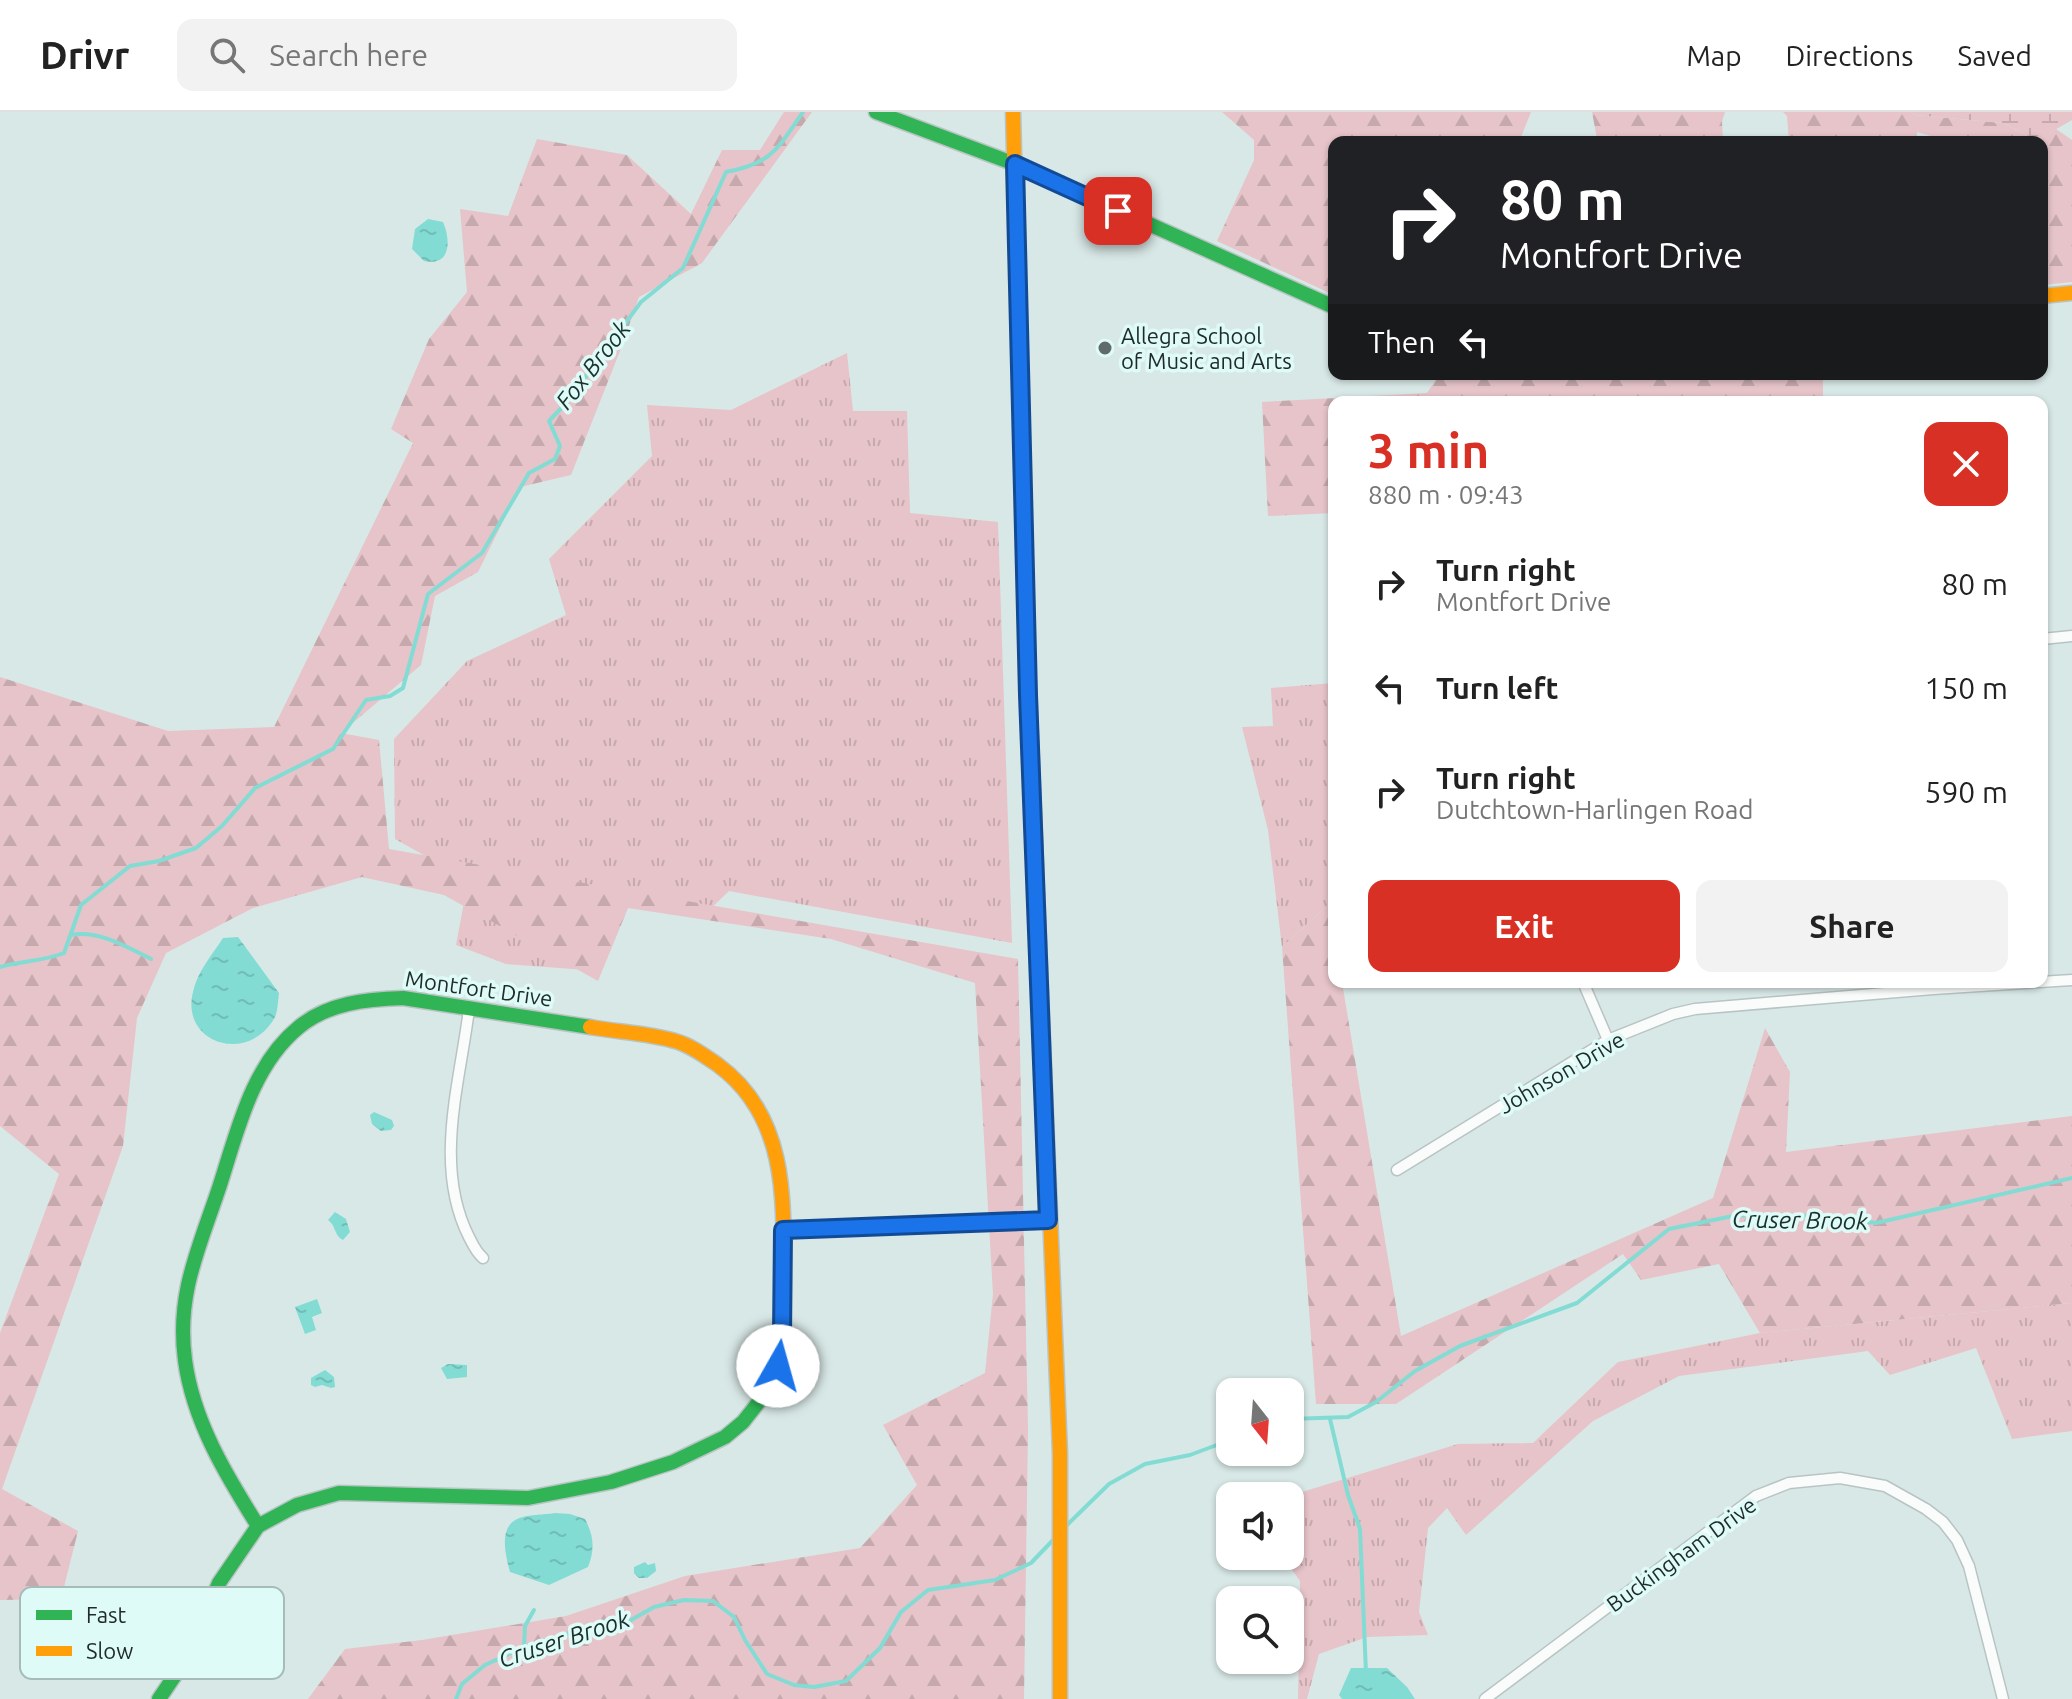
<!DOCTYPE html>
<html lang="en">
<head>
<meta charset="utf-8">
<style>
  :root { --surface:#fff; --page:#f2f2f2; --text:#222; --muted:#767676; --line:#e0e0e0; --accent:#d93025 }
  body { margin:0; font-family:Ubuntu,sans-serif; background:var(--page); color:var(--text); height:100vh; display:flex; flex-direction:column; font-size:30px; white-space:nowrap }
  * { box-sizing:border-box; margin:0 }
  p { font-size:26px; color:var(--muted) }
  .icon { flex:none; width:44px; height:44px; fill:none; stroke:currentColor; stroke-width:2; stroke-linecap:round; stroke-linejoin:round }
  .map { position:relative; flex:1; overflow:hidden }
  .side { position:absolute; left:1328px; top:284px; width:720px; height:592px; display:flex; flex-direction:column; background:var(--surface); border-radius:16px; box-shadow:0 2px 6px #0004 }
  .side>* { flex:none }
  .guide { position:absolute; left:1328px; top:24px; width:720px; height:244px; border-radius:16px; box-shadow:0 2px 6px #0004; background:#202124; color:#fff; overflow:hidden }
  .needle { width:52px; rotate:163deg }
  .tools { position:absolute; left:1216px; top:1266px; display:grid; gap:16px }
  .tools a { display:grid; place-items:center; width:88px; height:88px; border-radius:16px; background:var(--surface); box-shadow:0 2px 6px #0004; font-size:40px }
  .pin { position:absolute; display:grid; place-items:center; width:68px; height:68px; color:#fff; margin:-34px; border-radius:16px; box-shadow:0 4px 12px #0006 }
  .me { position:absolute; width:88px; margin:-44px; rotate:7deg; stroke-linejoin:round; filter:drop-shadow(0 0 6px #0008) }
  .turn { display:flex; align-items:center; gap:28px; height:168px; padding:0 40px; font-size:36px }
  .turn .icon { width:104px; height:104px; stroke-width:2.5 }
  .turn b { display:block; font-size:56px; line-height:68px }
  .then { display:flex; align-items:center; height:76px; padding:0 40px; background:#0003; gap:16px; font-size:30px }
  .round { display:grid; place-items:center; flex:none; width:84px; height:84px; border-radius:16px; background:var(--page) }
  .summary { display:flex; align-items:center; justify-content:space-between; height:136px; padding:0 40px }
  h1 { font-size:48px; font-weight:700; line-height:60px; color:var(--accent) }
  .button { display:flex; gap:16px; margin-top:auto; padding:16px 40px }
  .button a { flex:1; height:92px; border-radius:16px; background:var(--accent); color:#fff; font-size:32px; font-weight:700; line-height:92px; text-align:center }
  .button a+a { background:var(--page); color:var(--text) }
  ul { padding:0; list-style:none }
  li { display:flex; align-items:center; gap:24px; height:104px; padding:0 40px }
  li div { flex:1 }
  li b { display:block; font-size:30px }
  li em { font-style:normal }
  header { display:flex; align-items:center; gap:48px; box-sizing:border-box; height:112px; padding:0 40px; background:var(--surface); border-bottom:2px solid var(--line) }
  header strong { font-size:38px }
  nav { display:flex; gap:44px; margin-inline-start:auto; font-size:28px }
  .search { width:560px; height:72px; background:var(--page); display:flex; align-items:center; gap:20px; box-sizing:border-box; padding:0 28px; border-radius:16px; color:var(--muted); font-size:30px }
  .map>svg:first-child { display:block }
</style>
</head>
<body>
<header>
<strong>Drivr</strong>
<div class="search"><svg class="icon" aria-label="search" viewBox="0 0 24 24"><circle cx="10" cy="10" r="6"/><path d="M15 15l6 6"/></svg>Search here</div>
<nav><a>Map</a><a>Directions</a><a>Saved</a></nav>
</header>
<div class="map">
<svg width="2072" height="1587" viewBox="0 0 2072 1587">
  <defs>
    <pattern id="grass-tufts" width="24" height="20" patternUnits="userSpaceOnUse" patternTransform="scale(2)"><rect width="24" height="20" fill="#e6c4c9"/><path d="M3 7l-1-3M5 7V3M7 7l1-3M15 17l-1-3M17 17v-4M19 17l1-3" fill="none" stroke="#c5a9ad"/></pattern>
    <pattern id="forest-firs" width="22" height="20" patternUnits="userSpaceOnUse" patternTransform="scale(2)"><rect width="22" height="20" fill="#e6c4c9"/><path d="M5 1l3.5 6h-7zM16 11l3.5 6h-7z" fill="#c5a9ad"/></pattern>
    <pattern id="wetland-marsh" width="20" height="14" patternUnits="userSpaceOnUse" patternTransform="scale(2)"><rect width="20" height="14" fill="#e6c4c9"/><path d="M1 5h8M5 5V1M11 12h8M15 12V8" fill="none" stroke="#c5a9ad"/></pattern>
    <pattern id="water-ripples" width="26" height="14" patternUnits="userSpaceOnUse" patternTransform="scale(2)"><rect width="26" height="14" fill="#82dcd4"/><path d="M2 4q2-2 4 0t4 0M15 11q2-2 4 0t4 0" fill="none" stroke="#70bdb6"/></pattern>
  </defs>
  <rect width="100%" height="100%" fill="#d8e8e6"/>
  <g fill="url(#grass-tufts)">
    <path d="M 847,241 L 853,299 L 907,299 L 910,401 L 998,410 L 1012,831 L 729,779 L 706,801 L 615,789 L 587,858 L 506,852 L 456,833 L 465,785 L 445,755 L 395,727 L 394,627 L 467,549 L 566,503 L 549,447 L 652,344 L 647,293 L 731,298 Z"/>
    <path d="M 1334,571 L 1334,767 L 1329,792 L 1282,835 L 1268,718 L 1242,615 L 1273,614 L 1271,576 Z"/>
    <path d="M 2072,1191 L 2072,1319 L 2012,1327 L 1976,1236 L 1890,1263 L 1868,1239 L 1679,1264 L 1593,1309 L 1466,1423 L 1447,1396 L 1428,1416 L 1419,1500 L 1428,1523 L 1367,1525 L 1319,1542 L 1307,1587 L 1298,1587 L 1300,1469 L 1282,1444 L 1290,1444 L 1289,1384 L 1458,1332 L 1533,1331 L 1618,1250 L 1760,1221 Z"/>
  </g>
  <g fill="url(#forest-firs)">
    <path d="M 784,0 L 812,0 L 702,151 L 639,185 L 622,234 L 571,363 L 520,375 L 478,460 L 435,484 L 421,553 L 341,621 L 379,628 L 389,737 L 1018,847 L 1028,1316 L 1024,1587 L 308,1587 L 345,1537 L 422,1528 L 566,1504 L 685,1464 L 860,1436 L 917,1373 L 883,1313 L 985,1261 L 993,1182 L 975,871 L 831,827 L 628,796 L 598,869 L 444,783 L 362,765 L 253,796 L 166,841 L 137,906 L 123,1034 L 2,1377 L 78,1419 L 61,1487 L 0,1488 L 0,1221 L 59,1062 L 0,1014 L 0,565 L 168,619 L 274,615 L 413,331 L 391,317 L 429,227 L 467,180 L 460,97 L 508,104 L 537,27 L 627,43 L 691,102 L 722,38 L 760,38 Z"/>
    <path d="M 1222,0 L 1531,0 L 1519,30 L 1334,30 L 1334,183 L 1217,129 L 1254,48 L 1254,28 Z"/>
    <path d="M 1592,0 L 1725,0 L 1722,9 L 1723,30 L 1597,27 Z"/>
    <path d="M 1783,0 L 1911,0 L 1915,3 L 2003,11 L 2037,28 L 2056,17 L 2072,28 L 2072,170 L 2042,173 L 2042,30 L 1951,30 L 1917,20 L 1917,30 L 1789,30 L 1787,4 Z"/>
    <path d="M 1440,262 L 1823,262 L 1823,290 L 1334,290 L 1334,401 L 1268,404 L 1262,290 L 1427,281 Z"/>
    <path d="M 1329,792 L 1334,819 L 1334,870 L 1342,870 L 1401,1224 L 1713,1086 L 1765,916 L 1790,960 L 1786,1040 L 2072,1004 L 2072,1191 L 1760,1221 L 1719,1152 L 1641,1168 L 1623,1142 L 1396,1292 L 1316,1292 L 1282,835 Z"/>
  </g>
  <path fill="url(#wetland-marsh)" d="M 1911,0 L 2072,0 L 2072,8 L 2037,28 L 2003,11 L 1915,3 Z"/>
  <g fill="url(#water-ripples)">
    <path d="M 428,107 L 443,110 C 451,128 451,155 424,149 L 412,137 L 415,117 Z"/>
    <path d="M 238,825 L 279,881 C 278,888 278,898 275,905 C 249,953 180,932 193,880 C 197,860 212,843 223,826 Z"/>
    <path d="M 374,1000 L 392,1008 L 394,1014 L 391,1018 L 381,1019 L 372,1012 L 370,1003 Z"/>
    <path d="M 335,1100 L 346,1107 L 350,1120 L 343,1128 C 334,1124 336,1113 328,1108 Z"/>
    <path d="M 317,1187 L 322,1201 L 312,1205 L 316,1218 L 305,1222 L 295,1195 Z"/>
    <path d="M 448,1252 L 467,1253 L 467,1265 L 447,1267 L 441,1256 Z"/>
    <path d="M 325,1258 L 334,1265 L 335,1275 L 331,1276 L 322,1273 L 315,1275 L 311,1273 L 311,1266 Z"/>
    <path d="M 555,1401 L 570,1402 L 585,1407 C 594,1424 595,1438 588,1455 L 549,1473 L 510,1460 C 506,1445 498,1416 517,1407 C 527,1402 544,1403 555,1401 Z"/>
    <path d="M 645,1450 L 648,1453 L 655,1451 L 656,1459 L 647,1466 L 639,1466 L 634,1461 L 634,1455 Z"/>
    <path d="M 1351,1556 L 1387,1556 L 1407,1575 L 1415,1587 L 1342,1587 L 1339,1583 Z"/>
  </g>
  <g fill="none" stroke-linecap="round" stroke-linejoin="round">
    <g stroke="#82dcd4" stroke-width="4">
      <path d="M 71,823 C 99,818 127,835 151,847"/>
      <path d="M 0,855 C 22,849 44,849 64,841 L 81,793 L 130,754 L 159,749 L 196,736 L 222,714 L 255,676 L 333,637 L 366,588 L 390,584 L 403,576 L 428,482 L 482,441 L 529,361 L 555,347 L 560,334 L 549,309 L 567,290 L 641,190 L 683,156 L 726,60 C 773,51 777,37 803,0"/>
      <path d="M 1290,1307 L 1348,1305 L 1376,1290 L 1415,1259 L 1460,1234 L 1577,1191 L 1669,1117 L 1738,1103 L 1814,1104 L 1876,1111 L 2072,1066"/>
      <path d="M 1330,1307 L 1348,1383 L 1360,1417 L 1366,1561"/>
      <path d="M 1066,1414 L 1109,1372 L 1145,1352 L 1190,1343 L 1230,1328"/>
      <path d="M 524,1535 L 525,1514 L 534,1498"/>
      <path d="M 456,1587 L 462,1572 L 485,1553 L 524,1535 L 595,1513 L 624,1512 L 654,1495 L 684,1488 L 713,1489 L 734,1505 L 745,1528 L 767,1562 L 794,1573 L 814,1575 L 846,1569 L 880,1536 L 901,1500 L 928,1478 L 995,1468 L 1031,1451 L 1055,1426"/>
    </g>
    <defs>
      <g id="street">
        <path d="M 2042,527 L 2072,524"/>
        <path d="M 1583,870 L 1608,928"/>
        <path d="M 469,897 C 460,971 433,1054 469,1125 C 473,1133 476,1140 483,1146"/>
        <path d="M 1397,1058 L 1608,928 L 1673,902 L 1695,897 L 1933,877 L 2072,868"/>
        <path d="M 783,1118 L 1048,1108"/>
        <path d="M 1485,1587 L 1756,1384 L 1789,1371 L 1840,1366 L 1885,1374 L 1926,1397 L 1943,1410 L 1957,1428 L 1969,1454 L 2003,1587"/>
      </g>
      <g id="fast">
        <path d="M 876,0 L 1015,52 L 1334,195"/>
        <path d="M 1026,504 L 1047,1030"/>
        <path d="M 258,1414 L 297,1393 L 339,1381 L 528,1386 L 611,1370 L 673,1350 L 725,1325 L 743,1310 L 758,1291 L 778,1254 L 783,1197"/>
        <path d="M 159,1587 L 188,1544 L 219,1471 L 258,1414 C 226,1363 193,1309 185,1248 C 176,1183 199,1136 219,1076 C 237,1021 251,954 299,915 C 328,891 367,887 403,886 L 590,915"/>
      </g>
      <g id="slow">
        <path d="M 1013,0 L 1026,504"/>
        <path d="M 2042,184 L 2072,181"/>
        <path d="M 590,915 C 617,920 648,921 675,929 C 690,933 705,944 718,953 C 797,1011 782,1111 783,1197"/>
        <path d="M 1047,1030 L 1060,1341 L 1060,1587"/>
      </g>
    </defs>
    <use href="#street" stroke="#b8c4c3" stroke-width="13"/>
    <use href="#fast" stroke="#b8c4c3" stroke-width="17"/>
    <use href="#slow" stroke="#b8c4c3" stroke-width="17"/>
    <use href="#street" stroke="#f9fcfb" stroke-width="10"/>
    <use href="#fast" stroke="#30b455" stroke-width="14"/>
    <use href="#slow" stroke="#ff9f0a" stroke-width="14"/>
  </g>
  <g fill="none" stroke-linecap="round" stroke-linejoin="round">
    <defs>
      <path id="route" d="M 778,1254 L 782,1226 L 783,1118 L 1048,1108 L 1028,583 L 1015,52 L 1118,99"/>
    </defs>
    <use href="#route" stroke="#114b97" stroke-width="20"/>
    <use href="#route" stroke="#1a73e8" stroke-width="14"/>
  </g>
  <circle fill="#606c6b" stroke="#dffbf7" stroke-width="3" cx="1105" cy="236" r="8"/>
  <g text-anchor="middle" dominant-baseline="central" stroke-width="7" stroke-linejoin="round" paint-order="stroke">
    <g font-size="22" fill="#1f2a29" stroke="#dffbf7" text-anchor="start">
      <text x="1121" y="223">Allegra School<tspan x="1121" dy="25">of Music and Arts</tspan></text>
    </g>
    <g font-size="22" fill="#1f2a29" stroke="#dffbf7">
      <text transform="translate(479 876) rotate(8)">Montfort Drive</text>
      <text transform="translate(1561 960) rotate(-30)">Johnson Drive</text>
      <text transform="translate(1681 1442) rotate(-36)">Buckingham Drive</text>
    </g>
    <g font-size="24" font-style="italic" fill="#1a302d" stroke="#dffbf7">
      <text transform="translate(593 253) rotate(-52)">Fox Brook</text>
      <text transform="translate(1800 1108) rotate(1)">Cruser Brook</text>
      <text transform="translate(564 1527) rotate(-18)">Cruser Brook</text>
    </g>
  </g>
  <rect x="20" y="1475" width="264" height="92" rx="12" fill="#dffbf7" stroke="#a5bcb9" stroke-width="2"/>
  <rect x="36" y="1498" width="36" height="10" fill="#30b455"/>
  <rect x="36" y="1534" width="36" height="10" fill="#ff9f0a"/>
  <g font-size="22" fill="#1f2a29">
    <text x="86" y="1511">Fast</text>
    <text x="86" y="1547">Slow</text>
  </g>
</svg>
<div class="tools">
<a><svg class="needle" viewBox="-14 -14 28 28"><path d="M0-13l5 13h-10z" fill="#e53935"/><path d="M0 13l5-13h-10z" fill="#767676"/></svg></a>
<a><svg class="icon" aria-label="sound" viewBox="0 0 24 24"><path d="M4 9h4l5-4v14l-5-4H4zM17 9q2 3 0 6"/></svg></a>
<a><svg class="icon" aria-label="search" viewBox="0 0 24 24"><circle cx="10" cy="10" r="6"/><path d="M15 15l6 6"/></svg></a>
</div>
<div class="pin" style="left:1118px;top:99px;background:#d93025"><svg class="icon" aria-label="arrive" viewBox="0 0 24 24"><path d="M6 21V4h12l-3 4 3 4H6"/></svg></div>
<svg class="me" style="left:778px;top:1254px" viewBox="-20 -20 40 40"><circle r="19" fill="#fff"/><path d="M0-13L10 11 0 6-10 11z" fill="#1a73e8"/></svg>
<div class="guide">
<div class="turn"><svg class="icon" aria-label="right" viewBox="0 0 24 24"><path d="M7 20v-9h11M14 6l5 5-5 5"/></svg><div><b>80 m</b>Montfort Drive</div></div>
<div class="then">Then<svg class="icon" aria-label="left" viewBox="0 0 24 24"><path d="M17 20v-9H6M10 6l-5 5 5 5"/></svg></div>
</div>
<section class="side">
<div class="summary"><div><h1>3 min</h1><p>880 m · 09:43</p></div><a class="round" style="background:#d93025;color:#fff"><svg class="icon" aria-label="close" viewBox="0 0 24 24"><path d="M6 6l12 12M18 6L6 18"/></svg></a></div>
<ul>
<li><svg class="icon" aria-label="right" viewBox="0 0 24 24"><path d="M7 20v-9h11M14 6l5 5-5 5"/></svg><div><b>Turn right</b><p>Montfort Drive</p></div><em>80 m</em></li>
<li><svg class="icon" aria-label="left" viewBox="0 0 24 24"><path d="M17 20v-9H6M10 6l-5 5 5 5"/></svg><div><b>Turn left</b></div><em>150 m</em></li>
<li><svg class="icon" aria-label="right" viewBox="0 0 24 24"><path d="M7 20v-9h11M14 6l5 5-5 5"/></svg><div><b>Turn right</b><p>Dutchtown-Harlingen Road</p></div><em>590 m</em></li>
</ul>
<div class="button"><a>Exit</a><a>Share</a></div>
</section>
</div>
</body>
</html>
